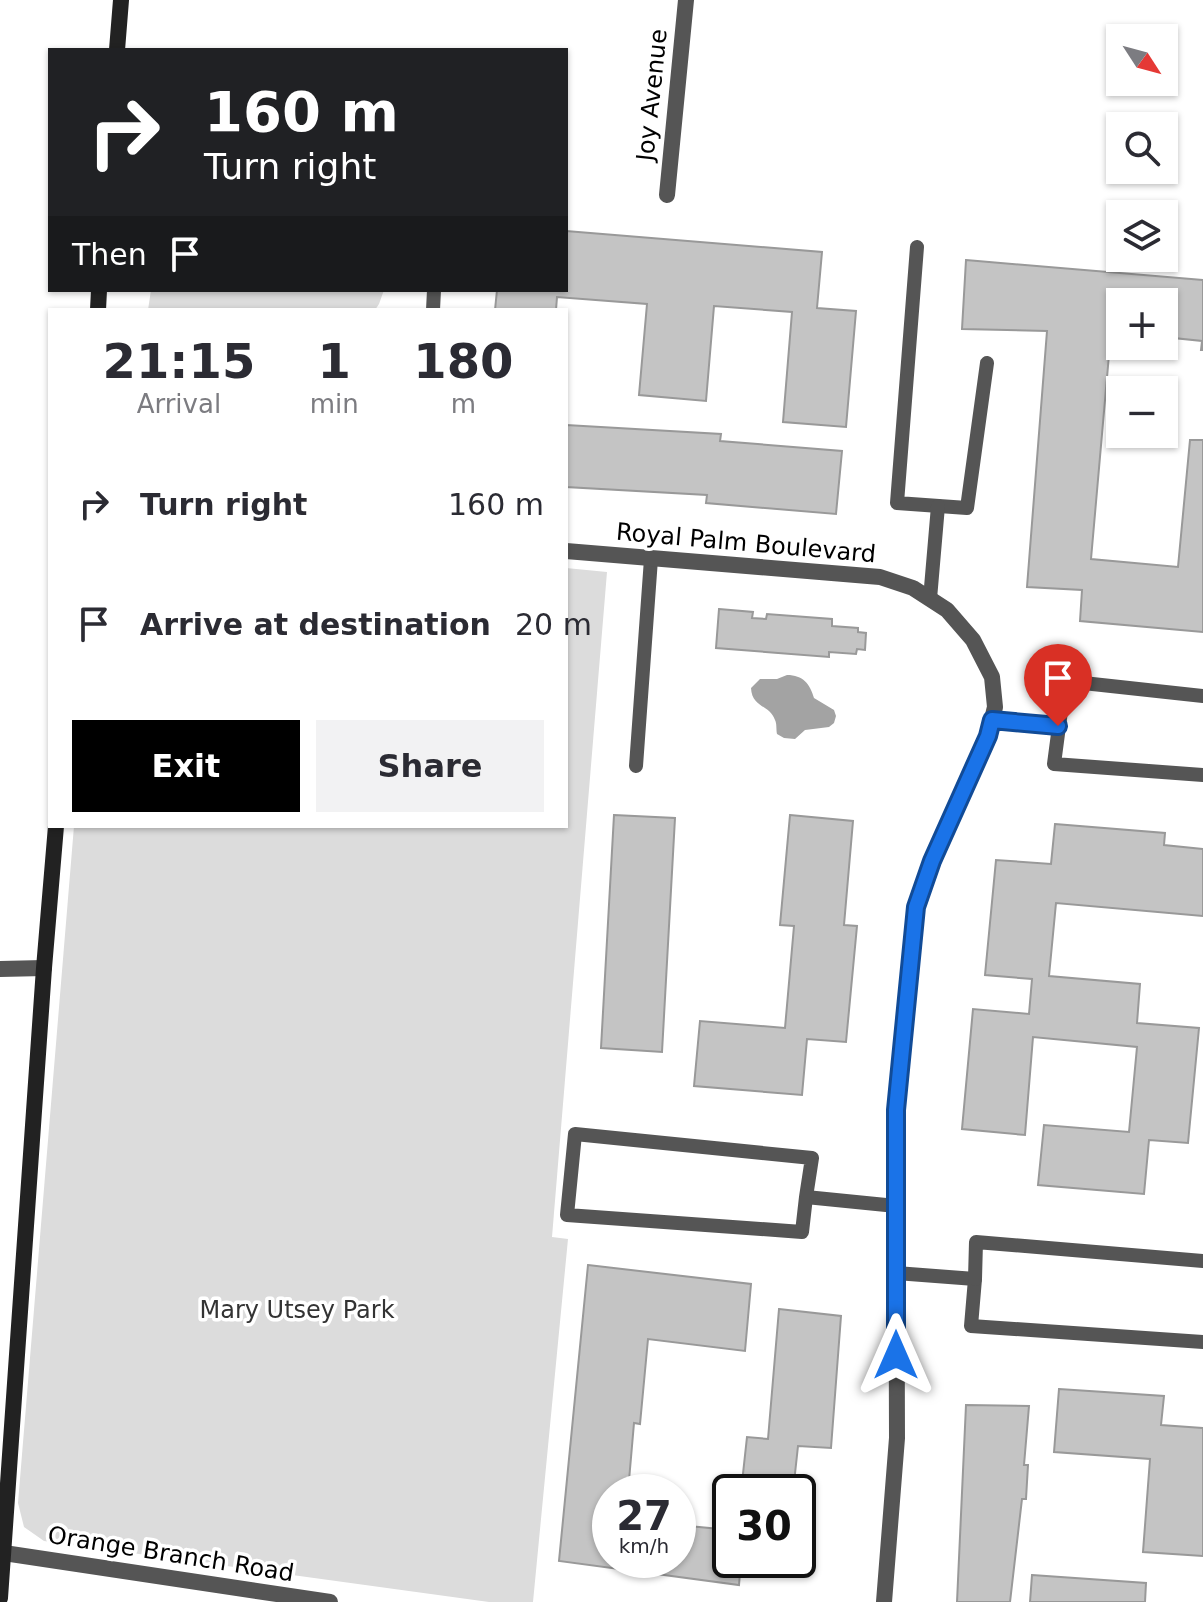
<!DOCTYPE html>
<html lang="en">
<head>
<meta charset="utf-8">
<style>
  :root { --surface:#fff; --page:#f2f2f3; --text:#2b2b33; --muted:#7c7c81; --accent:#000 }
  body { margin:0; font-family:"DejaVu Sans",sans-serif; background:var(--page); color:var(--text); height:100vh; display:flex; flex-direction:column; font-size:30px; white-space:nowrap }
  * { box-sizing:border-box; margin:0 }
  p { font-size:26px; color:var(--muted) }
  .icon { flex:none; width:44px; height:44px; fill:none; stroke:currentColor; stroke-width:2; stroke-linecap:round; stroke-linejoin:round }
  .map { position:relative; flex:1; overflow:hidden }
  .sheet { position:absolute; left:48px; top:308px; width:520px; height:520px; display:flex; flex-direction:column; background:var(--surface); border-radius:0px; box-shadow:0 2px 6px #0004 }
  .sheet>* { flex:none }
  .top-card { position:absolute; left:48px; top:48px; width:520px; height:244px; border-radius:0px; box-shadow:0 2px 6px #0004; background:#202124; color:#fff; overflow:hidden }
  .needle { width:52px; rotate:126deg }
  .tools { position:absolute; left:1106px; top:24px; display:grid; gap:16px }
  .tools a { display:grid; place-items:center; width:72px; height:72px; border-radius:0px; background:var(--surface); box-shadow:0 2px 6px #0004; font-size:40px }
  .speed { position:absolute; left:592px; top:1474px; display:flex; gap:16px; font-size:40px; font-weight:700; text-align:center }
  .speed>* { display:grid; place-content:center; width:104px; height:104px; border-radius:50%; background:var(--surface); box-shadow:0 2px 6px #0004; line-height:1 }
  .speed small { font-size:20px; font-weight:400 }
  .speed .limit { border:4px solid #111; border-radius:12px; background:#fff; color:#111 }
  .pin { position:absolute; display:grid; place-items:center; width:68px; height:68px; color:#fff; margin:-82px -34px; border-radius:50% 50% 50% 0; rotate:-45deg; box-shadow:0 0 8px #0007 }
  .pin .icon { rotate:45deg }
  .me { position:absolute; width:88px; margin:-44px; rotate:0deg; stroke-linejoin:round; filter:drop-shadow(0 0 6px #0008) }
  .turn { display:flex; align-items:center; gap:28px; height:168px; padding:0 24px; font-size:36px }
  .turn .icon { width:104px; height:104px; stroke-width:2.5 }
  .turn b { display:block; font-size:56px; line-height:68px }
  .then { display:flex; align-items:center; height:76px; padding:0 24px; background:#0003; gap:16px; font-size:30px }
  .eta { display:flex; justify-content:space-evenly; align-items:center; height:136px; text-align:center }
  .eta b { font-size:48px; font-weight:600; line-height:56px }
  .primary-button { display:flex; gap:16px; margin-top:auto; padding:16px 24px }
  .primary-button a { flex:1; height:92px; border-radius:0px; background:var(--accent); color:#fff; font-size:32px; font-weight:600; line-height:92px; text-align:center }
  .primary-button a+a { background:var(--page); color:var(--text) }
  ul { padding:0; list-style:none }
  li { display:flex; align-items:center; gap:24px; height:120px; padding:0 24px }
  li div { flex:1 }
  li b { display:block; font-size:30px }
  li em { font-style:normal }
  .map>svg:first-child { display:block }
</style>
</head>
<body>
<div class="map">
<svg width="1203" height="1602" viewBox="0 0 1203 1602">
  <rect width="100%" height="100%" fill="#fff"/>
  <g fill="#dcdcdc">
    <path d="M 151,290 L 384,290 L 379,304 L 375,310 L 148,310 Z"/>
    <path d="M 566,568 L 607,572 L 552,1237 L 568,1239 L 533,1602 L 489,1602 L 44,1541 L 24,1527 L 18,1503 L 74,826 L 566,826 Z"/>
  </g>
  <path fill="#a3a3a3" d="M 787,675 C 803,675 810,684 814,698 L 834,710 L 836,716 L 834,723 L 829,727 L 805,730 L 795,739 L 784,738 L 777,734 C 776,729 777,724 775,720 C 769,704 752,708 751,688 L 760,679 L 777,679 Z"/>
  <g fill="#c4c4c4" stroke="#999" stroke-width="2">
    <path d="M 566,231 L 822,252 L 817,308 L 856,311 L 846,427 L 783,422 L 792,312 L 714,306 L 706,401 L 639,395 L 647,304 L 557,297 L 556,310 L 495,310 L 497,290 L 566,290 Z"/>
    <path d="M 966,260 L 1203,280 L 1203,350 L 1201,350 L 1202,341 L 1164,337 L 1164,302 L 1120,302 L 1120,333 L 1111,332 L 1091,559 L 1178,567 L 1190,440 L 1203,440 L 1203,632 L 1080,621 L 1082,590 L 1027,587 L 1047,331 L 962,329 Z"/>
    <path d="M 566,425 L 721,434 L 720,441 L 842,451 L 836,514 L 706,503 L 707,495 L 566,487 Z"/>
    <path d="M 719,609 L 753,612 L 752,618 L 766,619 L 767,614 L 832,619 L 832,626 L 858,628 L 858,632 L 866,633 L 865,650 L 857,649 L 856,654 L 829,652 L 829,657 L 716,648 Z"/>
    <path d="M 614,815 L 675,818 L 662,1052 L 601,1048 Z"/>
    <path d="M 790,815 L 853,821 L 844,925 L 857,926 L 846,1042 L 807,1039 L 802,1095 L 694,1086 L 700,1021 L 785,1028 L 794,926 L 780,925 Z"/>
    <path d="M 1055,824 L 1165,833 L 1164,845 L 1203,849 L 1203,916 L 1056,903 L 1049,976 L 1140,984 L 1137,1023 L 1199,1028 L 1188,1143 L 1149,1140 L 1144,1194 L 1038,1185 L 1044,1125 L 1129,1132 L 1137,1047 L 1033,1037 L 1025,1135 L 962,1129 L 973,1009 L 1029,1014 L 1032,979 L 985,975 L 996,860 L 1051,864 Z"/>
    <path d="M 588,1265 L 751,1284 L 745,1351 L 648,1339 L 640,1424 L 634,1423 L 628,1492 L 610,1492 L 610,1560 L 678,1560 L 678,1525 L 730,1530 L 730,1560 L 741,1560 L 739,1585 L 559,1561 Z"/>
    <path d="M 779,1309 L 841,1316 L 831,1448 L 798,1446 L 793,1492 L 741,1492 L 747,1437 L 768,1439 Z"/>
    <path d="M 1059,1389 L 1164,1396 L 1161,1425 L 1203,1428 L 1203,1556 L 1143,1552 L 1150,1459 L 1054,1452 Z"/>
    <path d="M 966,1405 L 1029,1406 L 1024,1465 L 1028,1465 L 1026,1499 L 1022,1499 L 1010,1602 L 957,1602 Z"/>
    <path d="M 1032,1575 L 1146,1583 L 1145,1602 L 1030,1602 Z"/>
  </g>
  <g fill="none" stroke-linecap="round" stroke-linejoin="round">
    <g stroke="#555" stroke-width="14">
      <path d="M 917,247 L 897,503 L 967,508 L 987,363"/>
      <path d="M 433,310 L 434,290"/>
      <path d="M 930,599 L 938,506"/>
      <path d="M 1203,696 L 1065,681 L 1054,764 L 1203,775"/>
      <path d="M 992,720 L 1058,726"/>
      <path d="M 636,766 L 651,559"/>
      <path d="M 806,1197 L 812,1158 L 575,1134 L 567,1215 L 802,1232 L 806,1197 L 896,1206"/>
      <path d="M 896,1273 L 975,1279 L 971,1326 L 1203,1342"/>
      <path d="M 975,1279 L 976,1242 L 1203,1261"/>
    </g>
    <g stroke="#555" stroke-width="16">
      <path d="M 667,195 L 686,0"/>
      <path d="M 566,551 L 880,577 L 913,588 L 947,610 L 973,640 L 992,677 L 995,707 L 988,736 L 932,861 L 916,907 L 896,1110 L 897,1438 L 884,1602"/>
      <path d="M 0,969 L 44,968"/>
      <path d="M 4,1553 L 330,1602"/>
    </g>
    <g stroke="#222" stroke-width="16">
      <path d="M 117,50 L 121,0"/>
      <path d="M 98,310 L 99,290"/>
      <path d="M 0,1598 L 44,968 L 56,826"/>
    </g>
  </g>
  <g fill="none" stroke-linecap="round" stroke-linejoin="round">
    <defs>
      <path id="route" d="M 896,1355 L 896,1110 L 916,907 L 932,861 L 988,736 L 992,720 L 1058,726"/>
    </defs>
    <use href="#route" stroke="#114b97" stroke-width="20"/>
    <use href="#route" stroke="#1a73e8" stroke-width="14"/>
  </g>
  <g text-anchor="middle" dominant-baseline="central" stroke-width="7" stroke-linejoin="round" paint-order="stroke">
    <g font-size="24" fill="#000" stroke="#fff">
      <text transform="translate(652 95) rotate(-84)">Joy Avenue</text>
      <text transform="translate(746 543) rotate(5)">Royal Palm Boulevard</text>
      <text transform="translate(171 1554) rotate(9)">Orange Branch Road</text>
    </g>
    <g font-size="24" fill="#333" stroke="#fff">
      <text x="297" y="1310">Mary Utsey Park</text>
    </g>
  </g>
</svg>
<div class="tools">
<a><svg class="needle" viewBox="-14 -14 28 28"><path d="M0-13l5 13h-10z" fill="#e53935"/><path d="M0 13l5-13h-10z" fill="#7c7c81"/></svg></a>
<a><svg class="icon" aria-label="search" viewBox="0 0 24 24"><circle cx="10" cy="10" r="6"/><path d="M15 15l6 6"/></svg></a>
<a><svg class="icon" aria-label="layers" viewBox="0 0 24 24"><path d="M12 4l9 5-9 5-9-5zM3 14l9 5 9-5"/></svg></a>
<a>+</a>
<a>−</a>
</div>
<div class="speed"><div>27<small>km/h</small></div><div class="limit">30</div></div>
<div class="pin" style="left:1058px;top:726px;background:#d93025"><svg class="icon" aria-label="arrive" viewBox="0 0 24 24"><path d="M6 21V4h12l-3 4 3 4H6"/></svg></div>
<svg class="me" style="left:896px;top:1355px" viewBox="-20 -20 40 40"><path d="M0-17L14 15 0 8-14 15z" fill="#1a73e8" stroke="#fff" stroke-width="4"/></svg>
<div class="top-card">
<div class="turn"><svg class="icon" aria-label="right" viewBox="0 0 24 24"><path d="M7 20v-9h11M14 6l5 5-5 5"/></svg><div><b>160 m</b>Turn right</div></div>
<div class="then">Then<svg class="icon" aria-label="arrive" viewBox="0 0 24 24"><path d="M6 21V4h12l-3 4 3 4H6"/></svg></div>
</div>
<section class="sheet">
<div class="eta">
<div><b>21:15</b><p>Arrival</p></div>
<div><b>1</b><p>min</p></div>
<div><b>180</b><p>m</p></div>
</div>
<ul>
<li><svg class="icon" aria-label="right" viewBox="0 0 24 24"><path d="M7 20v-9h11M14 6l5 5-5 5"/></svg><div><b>Turn right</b></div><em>160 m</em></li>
<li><svg class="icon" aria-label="arrive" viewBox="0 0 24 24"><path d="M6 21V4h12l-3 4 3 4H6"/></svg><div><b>Arrive at destination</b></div><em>20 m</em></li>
</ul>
<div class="primary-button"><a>Exit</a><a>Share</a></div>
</section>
</div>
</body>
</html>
